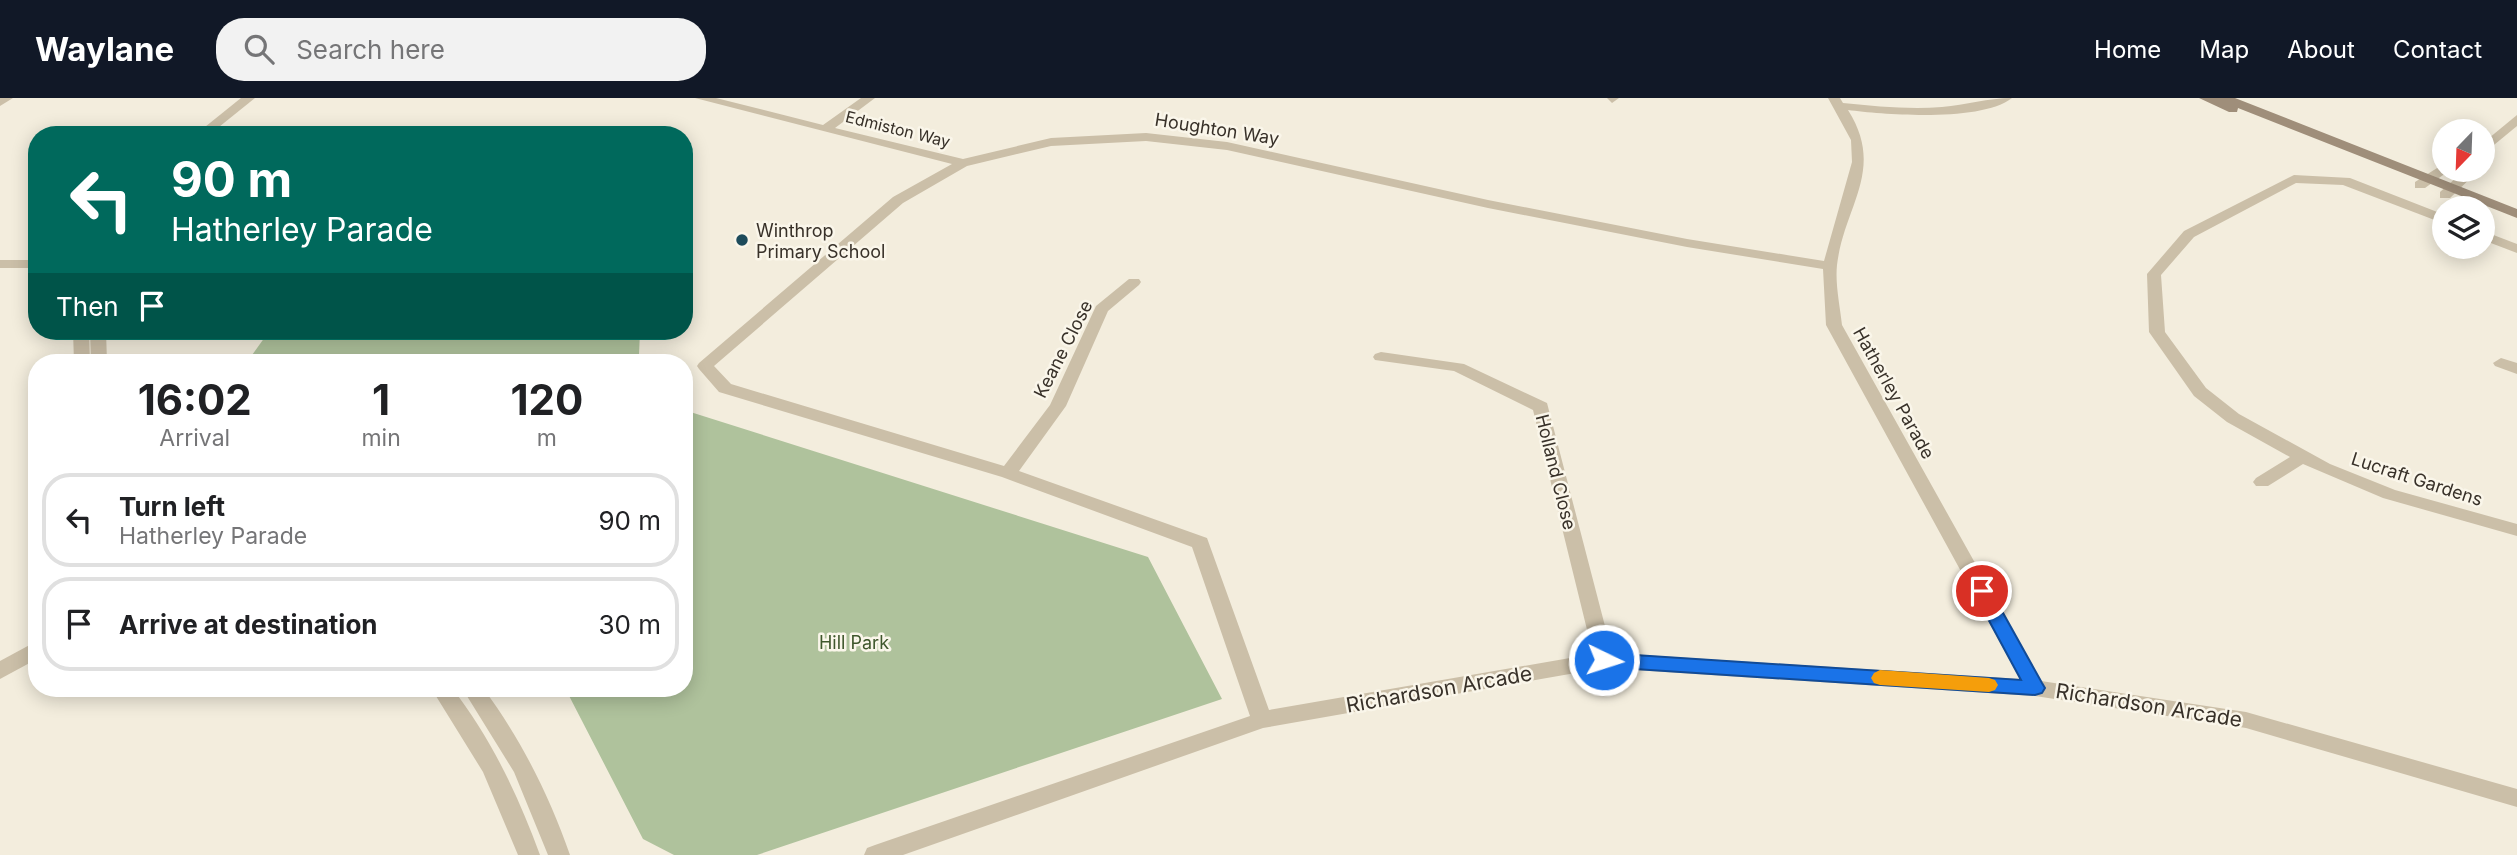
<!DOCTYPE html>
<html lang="en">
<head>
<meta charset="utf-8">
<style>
  :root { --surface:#fff; --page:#f2f2f2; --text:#202124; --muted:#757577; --line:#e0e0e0; --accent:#111827 }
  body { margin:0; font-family:Inter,sans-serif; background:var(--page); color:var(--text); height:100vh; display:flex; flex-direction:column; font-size:26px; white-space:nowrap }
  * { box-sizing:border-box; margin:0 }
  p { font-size:23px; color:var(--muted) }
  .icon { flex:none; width:38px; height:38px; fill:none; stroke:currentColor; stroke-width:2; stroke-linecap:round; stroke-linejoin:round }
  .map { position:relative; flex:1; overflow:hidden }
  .drawer { position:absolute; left:28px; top:256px; width:665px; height:343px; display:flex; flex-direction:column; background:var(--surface); border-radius:28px; box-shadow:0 4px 18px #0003 }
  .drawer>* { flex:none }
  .top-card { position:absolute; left:28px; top:28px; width:665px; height:214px; border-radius:28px; box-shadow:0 4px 18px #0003; background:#00695c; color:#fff; overflow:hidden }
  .needle { width:46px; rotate:203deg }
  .tools { position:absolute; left:2432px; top:21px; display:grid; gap:14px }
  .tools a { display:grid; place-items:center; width:63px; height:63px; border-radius:50%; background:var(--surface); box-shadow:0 4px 18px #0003; font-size:35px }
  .pin { position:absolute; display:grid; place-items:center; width:60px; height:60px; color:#fff; margin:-30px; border:4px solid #fff; border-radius:50%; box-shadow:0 2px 7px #0007 }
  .me { position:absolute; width:77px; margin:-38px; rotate:94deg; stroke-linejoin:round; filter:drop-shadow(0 0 5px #0008) }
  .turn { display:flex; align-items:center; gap:24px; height:147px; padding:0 28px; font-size:32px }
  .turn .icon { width:91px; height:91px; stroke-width:2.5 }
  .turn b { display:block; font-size:49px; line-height:60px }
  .then { display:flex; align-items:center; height:66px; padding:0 28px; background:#0003; gap:14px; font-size:26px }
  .eta { display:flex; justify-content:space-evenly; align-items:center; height:119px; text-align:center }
  .eta b { font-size:42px; font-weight:700; line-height:49px }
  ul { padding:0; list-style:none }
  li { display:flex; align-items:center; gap:21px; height:94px; margin:0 14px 10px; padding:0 14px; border:4px solid var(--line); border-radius:28px }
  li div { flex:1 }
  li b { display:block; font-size:26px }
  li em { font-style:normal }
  header { display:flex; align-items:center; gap:42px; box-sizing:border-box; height:98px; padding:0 35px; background:var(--accent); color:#fff }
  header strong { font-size:33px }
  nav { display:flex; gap:38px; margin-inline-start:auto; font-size:24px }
  .search { width:490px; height:63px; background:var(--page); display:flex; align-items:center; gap:18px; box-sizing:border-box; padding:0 24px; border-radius:28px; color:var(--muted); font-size:26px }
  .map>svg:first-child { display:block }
</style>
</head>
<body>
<header>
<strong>Waylane</strong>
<div class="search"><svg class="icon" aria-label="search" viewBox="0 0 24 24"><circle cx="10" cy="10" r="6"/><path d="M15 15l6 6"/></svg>Search here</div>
<nav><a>Home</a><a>Map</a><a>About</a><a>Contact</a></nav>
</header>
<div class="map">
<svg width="2517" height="757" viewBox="0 0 2517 757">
  <rect width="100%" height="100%" fill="#f3eddd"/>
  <g fill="#afc29c">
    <path d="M 277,233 L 640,233 L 639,257 L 630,264 L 247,264 L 265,239 Z"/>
    <path d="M 684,312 L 1148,459 L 1222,601 L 757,757 L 674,757 L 643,741 L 565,590 L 684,590 Z"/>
  </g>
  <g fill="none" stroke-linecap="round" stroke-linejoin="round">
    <g fill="#cbbfa8" fill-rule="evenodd">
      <path d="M 0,0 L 13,0 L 0,8 Z"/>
      <path d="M 695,0 L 716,0 L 823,27 L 861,0 L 875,0 L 835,30 L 963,61 L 1051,40 L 1146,35 L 1227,44 L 1488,102 L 1687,141 L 1824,163 L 1852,64 L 1851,42 L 1828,0 L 1840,0 L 1843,5 C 1876,8 1909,12 1942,9 C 1966,7 1988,0 2012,0 C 1982,24 1886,17 1848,12 C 1886,72 1844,108 1837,167 C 1835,186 1840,208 1842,227 L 2041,583 L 2246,614 L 2517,691 L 2517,709 L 2246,630 L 2035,598 L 1604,570 L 1263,630 L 903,757 L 864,757 L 867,750 L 875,747 L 1250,618 L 1192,449 L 1002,379 L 719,294 L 699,271 L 697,268 L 699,265 L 893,99 L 952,66 ZM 1146,43 L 1227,52 L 1488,110 L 1687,149 L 1823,171 L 1826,227 L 2020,581 L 1612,555 L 1547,305 L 1464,266 L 1381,254 L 1375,256 L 1373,259 L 1375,262 L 1454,273 L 1533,312 L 1593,556 L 1269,612 L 1207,440 L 1019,373 L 1066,308 L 1108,213 L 1139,187 L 1141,184 L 1139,181 L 1129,181 L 1096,208 L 1050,307 L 1004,368 L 731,286 L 714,268 L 903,105 L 967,68 L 1051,48 Z"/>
      <path d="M 1607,0 L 1619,0 L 1612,5 Z"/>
      <path d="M 2517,17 L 2517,28 L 2483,56 L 2483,45 Z"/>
      <path d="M 2445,65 L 2445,72 L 2450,72 L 2425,90 L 2415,90 L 2415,84 Z"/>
      <path d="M 2465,72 L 2479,72 L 2450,100 L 2440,100 L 2440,94 Z"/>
      <path d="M 2294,77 L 2350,80 L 2445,117 L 2445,126 L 2343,87 L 2296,85 L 2194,139 L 2161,177 L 2165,234 L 2206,290 L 2239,316 L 2330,366 L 2395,392 L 2517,426 L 2517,438 L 2383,400 L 2303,366 L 2268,388 L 2256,388 L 2253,384 L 2256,380 L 2290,359 L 2227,324 L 2194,298 L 2149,234 L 2147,176 L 2184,133 Z"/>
      <path d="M 2483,133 L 2517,146 L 2517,155 L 2483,142 Z"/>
      <path d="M 2501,260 L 2517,265 L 2517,276 L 2495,268 L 2493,265 Z"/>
      <path d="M 37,543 L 37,561 L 0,581 L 0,563 Z"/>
    </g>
    <g fill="#cbbfa8" fill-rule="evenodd">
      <path d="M 241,0 L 255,0 L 209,37 L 195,37 Z"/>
      <rect x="0" y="162" width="37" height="8"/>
      <path d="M 73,233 L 89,233 L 90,264 L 74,264 Z"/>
      <path d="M 90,233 L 106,233 L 107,264 L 91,264 Z"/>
      <path d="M 431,590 L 452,590 C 491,640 518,697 540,757 L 518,757 L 483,674 Z"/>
      <path d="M 462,590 L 483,590 C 521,641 549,697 570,757 L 548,757 L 514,674 Z"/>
    </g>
    <path fill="#9f8e7a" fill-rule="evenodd" d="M 2199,0 L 2235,0 L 2517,111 L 2517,120 L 2238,10 L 2237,14 L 2229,14 Z"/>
  </g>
  <path fill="#1a73e8" stroke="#114b97" stroke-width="2" d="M 1982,487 L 1988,488 L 2042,585 L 2045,590 L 2042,595 L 2035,597 L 1604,569 L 1597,567 L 1594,562 L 1597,557 L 1604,555 L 2021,582 L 1973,493 L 1976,488 Z"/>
  <path fill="#f59e0b" d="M 1880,572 L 1989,580 L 1995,582 L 1998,587 L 1995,592 L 1989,594 L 1880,587 L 1874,585 L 1871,580 L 1874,575 Z"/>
  <circle fill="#1d4b5b" stroke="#faf6ea" stroke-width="2.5" cx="742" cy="142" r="7"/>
  <g text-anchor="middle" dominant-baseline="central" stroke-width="5" stroke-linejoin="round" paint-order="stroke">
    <g font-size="16" fill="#383129" stroke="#faf6ea">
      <text transform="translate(898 31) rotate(14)">Edmiston Way</text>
    </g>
    <g font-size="18" fill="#383129" stroke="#faf6ea">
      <text transform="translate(1217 31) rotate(9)">Houghton Way</text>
      <text transform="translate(1063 251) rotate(-63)">Keane Close</text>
      <text transform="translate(1894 295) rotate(61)">Hatherley Parade</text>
      <text transform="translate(1556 374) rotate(76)">Holland Close</text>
      <text transform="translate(2417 381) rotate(18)">Lucraft Gardens</text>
    </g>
    <g font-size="18" fill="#383129" stroke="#faf6ea" text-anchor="start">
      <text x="756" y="132">Winthrop<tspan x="756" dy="21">Primary School</tspan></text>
    </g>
    <g font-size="18" fill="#3f572c" stroke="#faf6ea">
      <text x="854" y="544">Hill Park</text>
    </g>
    <g font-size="21" fill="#383129" stroke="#faf6ea">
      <text transform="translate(1439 591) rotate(-10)">Richardson Arcade</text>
      <text transform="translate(2149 607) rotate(9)">Richardson Arcade</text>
    </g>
  </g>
</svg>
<div class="tools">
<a><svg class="needle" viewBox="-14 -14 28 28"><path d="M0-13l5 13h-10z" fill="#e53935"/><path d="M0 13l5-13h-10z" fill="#757577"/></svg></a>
<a><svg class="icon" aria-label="layers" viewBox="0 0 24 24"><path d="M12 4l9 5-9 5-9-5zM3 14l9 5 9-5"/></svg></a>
</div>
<div class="pin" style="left:1982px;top:493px;background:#d93025"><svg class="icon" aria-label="arrive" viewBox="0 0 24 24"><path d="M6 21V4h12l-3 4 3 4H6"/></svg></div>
<svg class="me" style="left:1604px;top:562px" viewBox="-20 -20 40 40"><circle r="17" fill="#1a73e8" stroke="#fff" stroke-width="3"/><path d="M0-11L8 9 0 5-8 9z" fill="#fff"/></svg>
<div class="top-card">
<div class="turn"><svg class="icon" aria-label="left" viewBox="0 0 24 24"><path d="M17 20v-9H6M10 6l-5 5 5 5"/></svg><div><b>90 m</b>Hatherley Parade</div></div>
<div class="then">Then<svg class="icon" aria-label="arrive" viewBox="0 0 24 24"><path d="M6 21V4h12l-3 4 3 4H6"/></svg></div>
</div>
<section class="drawer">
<div class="eta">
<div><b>16:02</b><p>Arrival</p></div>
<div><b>1</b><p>min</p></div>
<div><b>120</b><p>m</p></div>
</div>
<ul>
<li><svg class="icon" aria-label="left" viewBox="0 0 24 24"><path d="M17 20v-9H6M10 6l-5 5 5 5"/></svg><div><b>Turn left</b><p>Hatherley Parade</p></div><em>90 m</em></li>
<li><svg class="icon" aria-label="arrive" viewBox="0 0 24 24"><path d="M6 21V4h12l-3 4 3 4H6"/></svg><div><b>Arrive at destination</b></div><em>30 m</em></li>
</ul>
</section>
</div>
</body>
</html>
